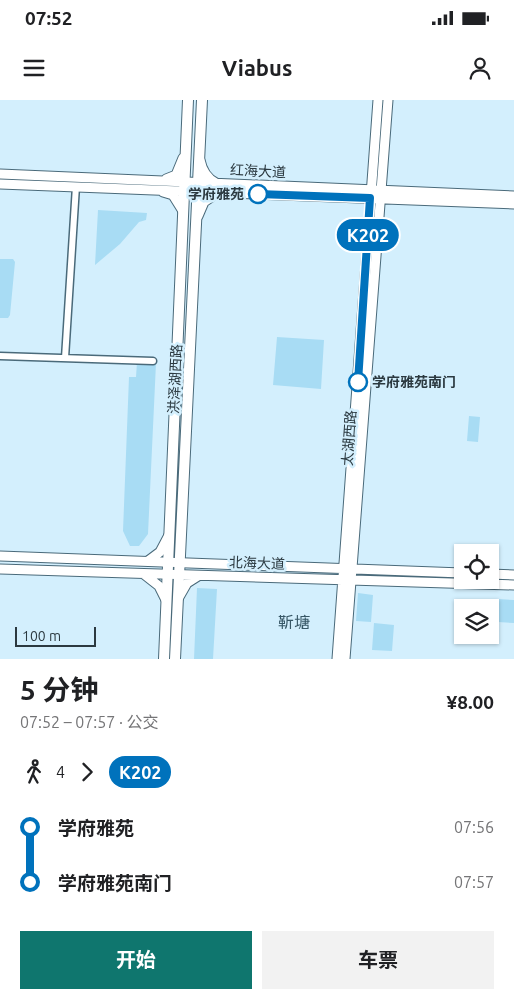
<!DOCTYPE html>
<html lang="zh">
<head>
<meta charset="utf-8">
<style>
	:root { --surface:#fff; --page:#f2f2f2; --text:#202124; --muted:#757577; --accent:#0f766e }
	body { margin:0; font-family:Ubuntu,"Noto Sans SC",sans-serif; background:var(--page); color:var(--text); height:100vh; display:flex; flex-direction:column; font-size:19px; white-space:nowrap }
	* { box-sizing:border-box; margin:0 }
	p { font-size:16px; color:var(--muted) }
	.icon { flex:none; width:28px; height:28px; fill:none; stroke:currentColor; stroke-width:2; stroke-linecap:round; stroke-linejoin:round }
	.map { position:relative; height:559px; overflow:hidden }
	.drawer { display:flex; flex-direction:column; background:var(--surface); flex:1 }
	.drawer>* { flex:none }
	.badge { padding:0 10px; border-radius:16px; font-size:18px; line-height:32px }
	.tools { position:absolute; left:454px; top:444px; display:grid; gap:10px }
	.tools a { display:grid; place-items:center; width:45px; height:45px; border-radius:0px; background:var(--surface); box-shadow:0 1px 4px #0004; font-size:25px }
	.scale { position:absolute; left:15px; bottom:12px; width:81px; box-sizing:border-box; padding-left:5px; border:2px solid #2b3940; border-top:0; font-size:14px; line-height:18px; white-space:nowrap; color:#2b3940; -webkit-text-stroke:4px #d3effd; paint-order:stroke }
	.map>.badge { position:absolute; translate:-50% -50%; box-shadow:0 0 0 2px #fff }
	.legs { display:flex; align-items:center; gap:8px; height:55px; padding:0 20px; font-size:16px }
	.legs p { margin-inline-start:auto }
	.head { display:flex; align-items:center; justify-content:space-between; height:85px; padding:0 20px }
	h1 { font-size:28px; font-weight:700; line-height:38px }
	.button { display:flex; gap:10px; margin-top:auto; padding:10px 20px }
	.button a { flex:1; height:58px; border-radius:0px; background:var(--accent); color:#fff; font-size:20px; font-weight:700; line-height:58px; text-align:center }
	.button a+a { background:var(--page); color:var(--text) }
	ul { padding:0 20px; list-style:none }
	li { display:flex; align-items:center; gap:18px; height:55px; font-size:19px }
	li i { display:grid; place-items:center; width:8px; height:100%; margin:0 6px; background:currentColor }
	li i::after { content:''; width:12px; height:12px; margin:-6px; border:4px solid; border-radius:50%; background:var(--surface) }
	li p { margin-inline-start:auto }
	li:first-child i { background:linear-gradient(#0000 50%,currentColor 0) }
	li:last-child i { background:linear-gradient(currentColor 50%,#0000 0) }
	.status { display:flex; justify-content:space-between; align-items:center; height:35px; padding:0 25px; background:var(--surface); direction:ltr }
	.status svg { height:14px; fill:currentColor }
	header { display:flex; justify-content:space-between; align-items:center; height:65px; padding:0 20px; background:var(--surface); font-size:22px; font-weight:700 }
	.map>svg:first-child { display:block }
	.green { fill:#a8dcf4 }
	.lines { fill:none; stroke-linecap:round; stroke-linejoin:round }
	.street-casing { stroke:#4a6a7a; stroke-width:9 }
	.secondary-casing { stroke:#4a6a7a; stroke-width:11 }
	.primary-casing { stroke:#4a6a7a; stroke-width:12 }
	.street { stroke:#fff; stroke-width:6 }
	.secondary { stroke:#fff; stroke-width:9 }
	.primary { stroke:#fff; stroke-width:10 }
	.line-1-casing { stroke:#fff; stroke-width:11 }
	.line-1 { stroke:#0072bc; stroke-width:8 }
	.stop-1-dot { fill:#fff; stroke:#0072bc; stroke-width:2.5 }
	.labels { text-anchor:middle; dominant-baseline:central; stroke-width:5; stroke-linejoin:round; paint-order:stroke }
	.street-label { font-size:14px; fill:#2b3940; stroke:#d3effd }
	.stop-label { font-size:14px; font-weight:bold; fill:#2b3940; stroke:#d3effd; text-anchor:end }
	.quarter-label { font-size:16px; fill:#375766; stroke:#d3effd }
</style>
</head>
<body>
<div class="status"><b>07:52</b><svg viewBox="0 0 49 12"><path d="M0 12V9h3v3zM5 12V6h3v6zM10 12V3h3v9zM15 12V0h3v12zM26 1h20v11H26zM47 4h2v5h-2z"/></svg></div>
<header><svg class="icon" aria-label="menu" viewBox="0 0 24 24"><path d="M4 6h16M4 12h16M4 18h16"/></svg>Viabus<svg class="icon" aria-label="person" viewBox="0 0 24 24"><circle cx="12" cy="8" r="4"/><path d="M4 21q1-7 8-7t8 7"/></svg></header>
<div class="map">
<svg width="514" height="559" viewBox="0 0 514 559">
	<rect width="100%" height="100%" fill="#d3effd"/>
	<!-- green -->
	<path class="green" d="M98,110l49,3 -1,7 -7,2 -19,22 -25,21z
		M0,159h13l2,3 -5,53 -2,3h-8z
		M277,237l47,3 -3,49 -48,-4z
		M137,262l19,1 -8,171 -9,12h-9l-7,-15 6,-154h7z
		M469,316l11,1 -2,25 -11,-1z
		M197,488l20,1 -4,70h-19z
		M358,493l15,2 -2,27 -15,-1z
		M498,499l16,1v23l-16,-1z
		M374,523l20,2 -2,26 -20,-1z"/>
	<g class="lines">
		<defs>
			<path id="street" d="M0,256l153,5
				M65,258l11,-172"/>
			<path id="secondary" d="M200,60c2,10 6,18 16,23
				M0,74l514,22
				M166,79l10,-4 7,-17
				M0,84l514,20
				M163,92l10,3 10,16
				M198,116l6,-14 15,-10
				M0,456l462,17
				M148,461l12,-9 9,-17
				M0,469l514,16
				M490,474l24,1
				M145,475l14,11 7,14
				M179,497l8,-14 11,-7
				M337,559l41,-559
				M345,559l43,-559"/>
			<path id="primary" d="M164,559l24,-559
				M175,559l27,-559"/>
		</defs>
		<!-- street casing -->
		<use href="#street" class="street-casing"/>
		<!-- secondary casing -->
		<use href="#secondary" class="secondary-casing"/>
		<!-- primary casing -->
		<use href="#primary" class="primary-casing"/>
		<!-- street -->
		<use href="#street" class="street"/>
		<!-- secondary -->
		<use href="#secondary" class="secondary"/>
		<!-- primary -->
		<use href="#primary" class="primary"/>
	</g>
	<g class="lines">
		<defs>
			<path id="line-1" d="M258,94l112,4 -12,184"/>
		</defs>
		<!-- line-1 casing -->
		<use href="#line-1" class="line-1-casing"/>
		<!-- line-1 -->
		<use href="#line-1" class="line-1"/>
	</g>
	<!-- markers -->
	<g class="stop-1-dot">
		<circle cx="258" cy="94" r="9"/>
		<circle cx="358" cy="282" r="9"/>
	</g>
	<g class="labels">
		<!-- street labels -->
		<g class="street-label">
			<text transform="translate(258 71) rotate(3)">红海大道</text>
			<text transform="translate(175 279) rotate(-87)">洪泽湖西路</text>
			<text transform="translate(349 338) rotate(-86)">太湖西路</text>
			<text transform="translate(257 463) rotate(2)">北海大道</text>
		</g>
		<!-- stop labels -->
		<g class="stop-label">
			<text x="244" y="94">学府雅苑</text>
			<text x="372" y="282" text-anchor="start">学府雅苑南门</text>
		</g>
		<!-- quarter labels -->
		<g class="quarter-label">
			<text x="294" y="522">靳塘</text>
		</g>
	</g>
</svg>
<div class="tools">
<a><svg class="icon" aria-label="locate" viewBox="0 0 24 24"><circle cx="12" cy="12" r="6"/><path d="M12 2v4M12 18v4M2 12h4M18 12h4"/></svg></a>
<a><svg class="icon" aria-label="layers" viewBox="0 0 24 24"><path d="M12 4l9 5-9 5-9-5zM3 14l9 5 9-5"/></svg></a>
</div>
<div class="scale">100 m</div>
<b class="badge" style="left:368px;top:135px;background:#0072bc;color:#fff">K202</b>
</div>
<section class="drawer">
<div class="head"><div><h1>5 分钟</h1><p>07:52 – 07:57 · 公交</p></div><b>¥8.00</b></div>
<div class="legs"><svg class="icon" aria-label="walk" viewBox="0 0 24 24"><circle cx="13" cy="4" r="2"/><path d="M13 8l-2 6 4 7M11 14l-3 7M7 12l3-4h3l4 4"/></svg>4<svg class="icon" aria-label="forward" viewBox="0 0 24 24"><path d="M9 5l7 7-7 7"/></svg><b class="badge" style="background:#0072bc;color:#fff">K202</b></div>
<ul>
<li><i style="color:#0072bc"></i><b>学府雅苑</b><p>07:56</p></li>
<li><i style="color:#0072bc"></i><b>学府雅苑南门</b><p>07:57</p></li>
</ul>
<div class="button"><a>开始</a><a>车票</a></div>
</section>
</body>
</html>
